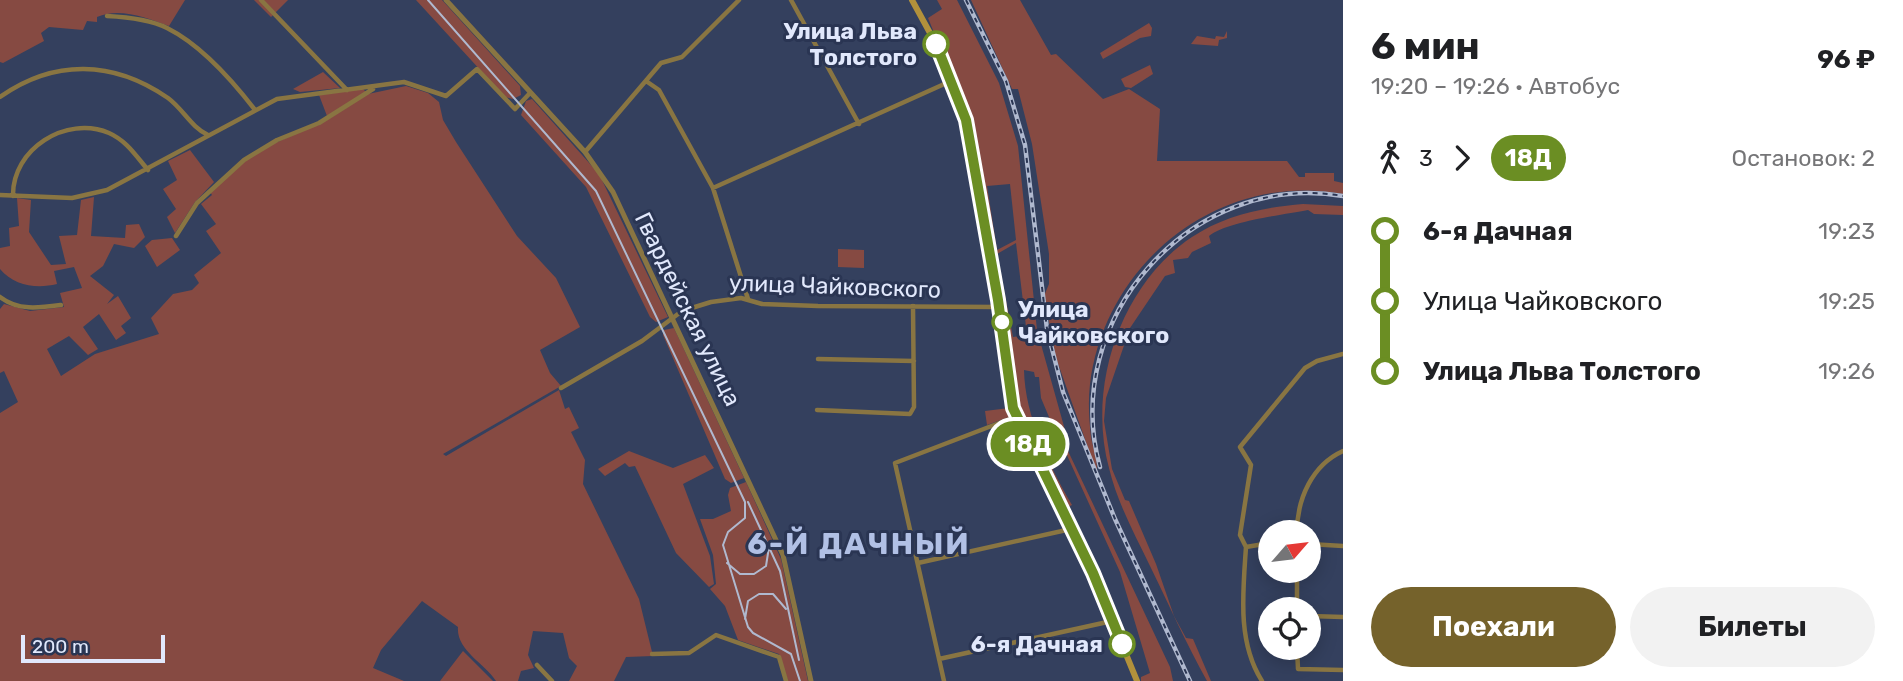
<!DOCTYPE html>
<html lang="ru">
<head>
<meta charset="utf-8">
<style>
	:root { --surface:#fff; --page:#f2f2f2; --text:#202124; --muted:#757577; --accent:#75622b }
	body { margin:0; font-family:Rubik,sans-serif; background:var(--page); color:var(--text); height:100vh; display:flex; flex-direction:column; font-size:26px; white-space:nowrap }
	* { box-sizing:border-box; margin:0 }
	p { font-size:23px; color:var(--muted) }
	.icon { flex:none; width:38px; height:38px; fill:none; stroke:currentColor; stroke-width:2; stroke-linecap:round; stroke-linejoin:round }
	.map { position:relative; flex:1; overflow:hidden }
	.side { display:flex; flex-direction:column; background:var(--surface); width:560px }
	.side>* { flex:none }
	.badge { padding:0 14px; border-radius:23px; font-size:24px; line-height:46px }
	.needle { width:46px; rotate:62deg }
	.fabs { position:absolute; left:1258px; top:520px; display:grid; gap:14px }
	.fabs a { display:grid; place-items:center; width:63px; height:63px; border-radius:50%; background:var(--surface); box-shadow:0 4px 18px #0003; font-size:35px }
	.scale { position:absolute; left:21px; bottom:18px; width:144px; box-sizing:border-box; padding-left:7px; border:4px solid #e1e8fc; border-top:0; font-size:19px; line-height:24px; white-space:nowrap; color:#e1e8fc; -webkit-text-stroke:5px #2a3553; paint-order:stroke }
	.map>.badge { position:absolute; translate:-50% -50%; box-shadow:0 0 0 4px #fff }
	.legs { display:flex; align-items:center; gap:10px; height:77px; padding:0 28px; font-size:23px }
	.legs p { margin-inline-start:auto }
	.head { display:flex; align-items:center; justify-content:space-between; height:119px; padding:0 28px }
	h1 { font-size:38px; font-weight:700; line-height:52px }
	.cta { display:flex; gap:14px; margin-top:auto; padding:14px 28px }
	.cta a { flex:1; height:80px; border-radius:42px; background:var(--accent); color:#fff; font-size:28px; font-weight:700; line-height:80px; text-align:center }
	.cta a+a { background:var(--page); color:var(--text) }
	ul { padding:0 28px; list-style:none }
	li { display:flex; align-items:center; gap:24px; height:70px; font-size:26px }
	li i { display:grid; place-items:center; width:10px; height:100%; margin:0 9px; background:currentColor }
	li i::after { content:''; width:18px; height:18px; margin:-9px; border:5px solid; border-radius:50%; background:var(--surface) }
	li p { margin-inline-start:auto }
	li:first-child i { background:linear-gradient(#0000 50%,currentColor 0) }
	li:last-child i { background:linear-gradient(currentColor 50%,#0000 0) }
	main { display:flex; flex:1; min-height:0 }
	.map>svg:first-child { display:block }
	.green { fill:#864a42; fill-rule:evenodd }
	.lines { fill:none; stroke-linecap:round; stroke-linejoin:round }
	.minor { stroke:#897542; stroke-width:4.5 }
	.tertiary { stroke:#897542; stroke-width:5 }
	.secondary { stroke:#b2913b; stroke-width:6 }
	.tram { stroke:#b0b9cf; stroke-width:2 }
	.rail-casing { stroke:#b0b9cf; stroke-width:4.5 }
	.rail { stroke:#2a3553; stroke-width:2; stroke-dasharray:5; stroke-linecap:butt }
	.line-1-casing { stroke:#fff; stroke-width:16 }
	.line-1 { stroke:#6b8e23; stroke-width:10 }
	.stop-1-dot { fill:#fff; stroke:#6b8e23; stroke-width:3.5 }
	.labels { text-anchor:middle; dominant-baseline:central; stroke-width:6; stroke-linejoin:round; paint-order:stroke }
	.stop-label { font-size:23px; font-weight:bold; fill:#e1e8fc; stroke:#2a3553; text-anchor:end }
	.street-label { font-size:23px; fill:#e1e8fc; stroke:#2a3553 }
	.district-label { font-size:30px; font-weight:bold; letter-spacing:2px; fill:#b1c0e5; stroke:#2a3553 }
</style>
</head>
<body>
<main>
<div class="map">
<svg width="1343" height="681" viewBox="0 0 1343 681">
	<rect width="100%" height="100%" fill="#34405e"/>
	<!-- green -->
	<path class="green" d="M0,0h185l-16,26c-23,-8 -49,-19 -72,-9v5l-10,-1 -4,9 -34,-3 -8,6 3,8 -41,22 -3,-1z
		M254,0h34l-17,17z
		M416,0h26l78,86 1,9 -8,4 -8,-2z
		M937,0h20l42,83 19,63 19,184 28,100 -5,4 110,233 3,14h-32v-4l9,-4 -30,-101 -54,-119 -11,-18 -6,-1 -3,-9 3,-8 -8,-19 -2,-21h-4l-1,-5 -10,-2c1,47 25,95 48,135l-6,3 -49,-101 -46,-285 -43,-104 14,-9zM1010,184l6,56 -19,10 -10,-64zM1016,243l11,92 -14,2 -16,-83z
		M971,0h49l31,55 5,-1 47,45 26,-10 31,20 -3,52h130l12,16h6v-4h29v8l9,2v11c-123,-23 -238,68 -253,190 -2,18 -1,35 1,53 2,11 7,26 6,36l-41,-115 -12,-62 5,-12v-30l-17,-110 -14,-55h-6z
		M1149,23l3,5 -1,8 -11,2 -37,21 -3,-6z
		M1227,31v7l-8,2 -1,6 -27,-2 6,-8 18,3 1,-3 8,1z
		M1150,65l3,9 -22,14 -6,-1 -4,-8z
		M323,72l17,16 -40,4 -7,-3z
		M406,86l22,7 11,9 4,18 13,22 61,94 39,42 24,49 -40,23 10,23 11,13 -118,68 3,2 113,-66 6,19 4,-2 10,21 -8,4 14,28 -2,24 56,115 14,57 -27,1 -12,24h-45l8,-15 -8,-8 -6,-25 -30,-2 -5,24 6,13 -13,3 -3,10h-22c-12,-18 -40,-31 -38,-54l-36,-26 -41,49 -8,18 31,13h-404v-268l18,-11 -14,-31 -4,2v-64l4,-5 26,7 34,-4 -4,-14 22,-5 -8,-21 -20,4 3,13c-20,5 -43,2 -57,-15v-21l10,-2 -1,-18 10,-2 -2,-28 14,2 -2,32 22,33 15,-1 -7,-28 18,-1 4,-35 13,-3 -3,39 34,2 1,-13 13,-1 6,13 -11,11 -20,-4 -11,22 -13,10 24,19 -7,9 11,-8 13,22 -10,8 5,7 -10,7 -17,-26 -16,13 15,22 -10,6 -19,-19 -22,13 14,27 34,-22 64,-20 -8,-16 22,-24 19,-4 7,-7 -5,-8 27,-22 -15,-22 10,-7 -15,-20 11,-9 -2,-3 46,-40 54,-25 9,-2 49,-31z
		M363,89l3,3 -39,24 -8,-21z
		M532,99l67,75 69,143 -12,5 -6,-5 -64,-130 -65,-72 5,-14z
		M190,150l24,32 -19,20 -20,31 -8,-16 9,-8 -13,-20 14,-9 -9,-19z
		M1303,204l40,2v9l-29,-1 -6,-4c-25,5 -80,11 -99,26l2,7 -19,9 -4,6 -15,2 2,13 -10,3 -35,52 -24,70 -2,23 8,48 13,31 4,1 27,63 18,52 12,22 7,1 18,42h-4c-21,-38 -38,-76 -57,-115 -15,-31 -33,-64 -41,-98 -22,-81 11,-183 83,-231 33,-22 73,-30 111,-33z
		M172,238l8,12 -23,17 -12,-21 7,-6z
		M838,249l26,1v18l-26,-1z
		M674,328l70,150 -13,5 -6,-4 -62,-144 1,-5z
		M1009,408v9l-22,8 -2,-14z
		M629,451l44,17 32,-13 9,13 -31,16 27,72 4,28 -5,3 -33,-34 -41,-87 -6,1 -4,-4 -20,13 -7,-7z
		M746,482l35,77 27,122h-20l-9,-27 -41,-14 -13,-34 -15,-17 6,-5 -3,-29 -13,-36h13l18,-8 -3,-16 2,-7z
		M463,651l30,30h-53z"/>
	<g class="lines">
		<!-- minor -->
		<path class="minor" d="M261,0l86,90
			M791,0l68,124
			M107,16c20,1 42,3 60,12 34,17 65,52 88,82
			M646,81l13,9 54,98 35,111
			M0,97c54,-38 113,-37 168,1 15,11 23,29 40,37
			M585,152l76,-89 21,-6 57,-57
			M713,188l238,-107
			M0,195l72,3 35,-8 170,-91 127,-17 42,14 31,-27 38,40 15,-16
			M13,196c-1,-47 53,-81 96,-63 18,8 27,23 39,37
			M176,236l21,-33 47,-43 33,-20 42,-17 54,-34
			M0,297c18,14 39,11 61,8
			M818,359l96,2
			M561,388l81,-47 40,-30 29,-9 30,-4 21,6 56,2 181,1
			M817,410l93,4 4,-7 -1,-101
			M1297,532c0,-33 15,-67 46,-81
			M1309,544l34,2
			M1246,547l24,-4
			M918,563l153,-34
			M1297,609v-39
			M1309,616l34,1
			M1297,648l1,21 45,1
			M652,654l37,-1 27,-18 63,22 7,24
			M939,659l173,-38
			M537,665l15,16
			M944,681l-49,-218 120,-46
			M1262,681c-25,-39 -19,-89 -16,-134l-6,-12 11,-70 -11,-18 65,-79 12,-7 26,-7"/>
		<!-- tertiary -->
		<path class="tertiary" d="M446,0l139,152 28,40 170,363 28,126"/>
		<!-- secondary -->
		<path class="secondary" d="M912,0l24,44 30,76 32,180 17,117 78,157 44,107"/>
		<!-- tram -->
		<path class="tram" d="M428,0l168,191 149,311v16l-17,14 -5,13 25,82 5,6 38,21 9,27
			M748,502l32,69 19,89
			M727,563l13,11h14l12,-8 3,-19
			M745,619l3,-18 11,-7h14l13,15"/>
		<defs>
			<path id="rail" d="M966,0l40,81 19,64 22,184 16,63 52,127 75,162
				M1100,467c-41,-148 92,-297 243,-271"/>
		</defs>
		<!-- rail casing -->
		<use href="#rail" class="rail-casing"/>
		<!-- rail -->
		<use href="#rail" class="rail"/>
	</g>
	<g class="lines">
		<defs>
			<path id="line-1" d="M936,44l30,76 32,180 15,108 80,165 29,71"/>
		</defs>
		<!-- line-1 casing -->
		<use href="#line-1" class="line-1-casing"/>
		<!-- line-1 -->
		<use href="#line-1" class="line-1"/>
	</g>
	<!-- markers -->
	<g class="stop-1-dot">
		<circle cx="936" cy="44" r="12"/>
		<circle cx="1002" cy="322" r="9"/>
		<circle cx="1122" cy="644" r="12"/>
	</g>
	<g class="labels">
		<!-- stop labels -->
		<g class="stop-label">
			<text x="917" y="31">Улица Льва<tspan x="917" dy="26">Толстого</tspan></text>
			<text x="1018" y="309" text-anchor="start">Улица<tspan x="1018" dy="26">Чайковского</tspan></text>
			<text x="1103" y="644">6-я Дачная</text>
		</g>
		<!-- street labels -->
		<g class="street-label">
			<text transform="translate(835 286) rotate(2)">улица Чайковского</text>
			<text transform="translate(688 309) rotate(64)">Гвардейская улица</text>
		</g>
		<!-- district labels -->
		<g class="district-label">
			<text x="859" y="544">6-Й ДАЧНЫЙ</text>
		</g>
	</g>
</svg>
<div class="fabs">
<a><svg class="needle" viewBox="-14 -14 28 28"><path d="M0-13l5 13h-10z" fill="#e53935"/><path d="M0 13l5-13h-10z" fill="#757577"/></svg></a>
<a><svg class="icon" aria-label="locate" viewBox="0 0 24 24"><circle cx="12" cy="12" r="6"/><path d="M12 2v4M12 18v4M2 12h4M18 12h4"/></svg></a>
</div>
<div class="scale">200 m</div>
<b class="badge" style="left:1028px;top:444px;background:#6b8e23;color:#fff">18Д</b>
</div>
<section class="side">
<div class="head"><div><h1>6 мин</h1><p>19:20 – 19:26 · Автобус</p></div><b>96 ₽</b></div>
<div class="legs"><svg class="icon" aria-label="walk" viewBox="0 0 24 24"><circle cx="13" cy="4" r="2"/><path d="M13 8l-2 6 4 7M11 14l-3 7M7 12l3-4h3l4 4"/></svg>3<svg class="icon" aria-label="forward" viewBox="0 0 24 24"><path d="M9 5l7 7-7 7"/></svg><b class="badge" style="background:#6b8e23;color:#fff">18Д</b><p>Остановок: 2</p></div>
<ul>
<li><i style="color:#6b8e23"></i><b>6-я Дачная</b><p>19:23</p></li>
<li><i style="color:#6b8e23"></i><span>Улица Чайковского</span><p>19:25</p></li>
<li><i style="color:#6b8e23"></i><b>Улица Льва Толстого</b><p>19:26</p></li>
</ul>
<div class="cta"><a>Поехали</a><a>Билеты</a></div>
</section>
</main>
</body>
</html>
